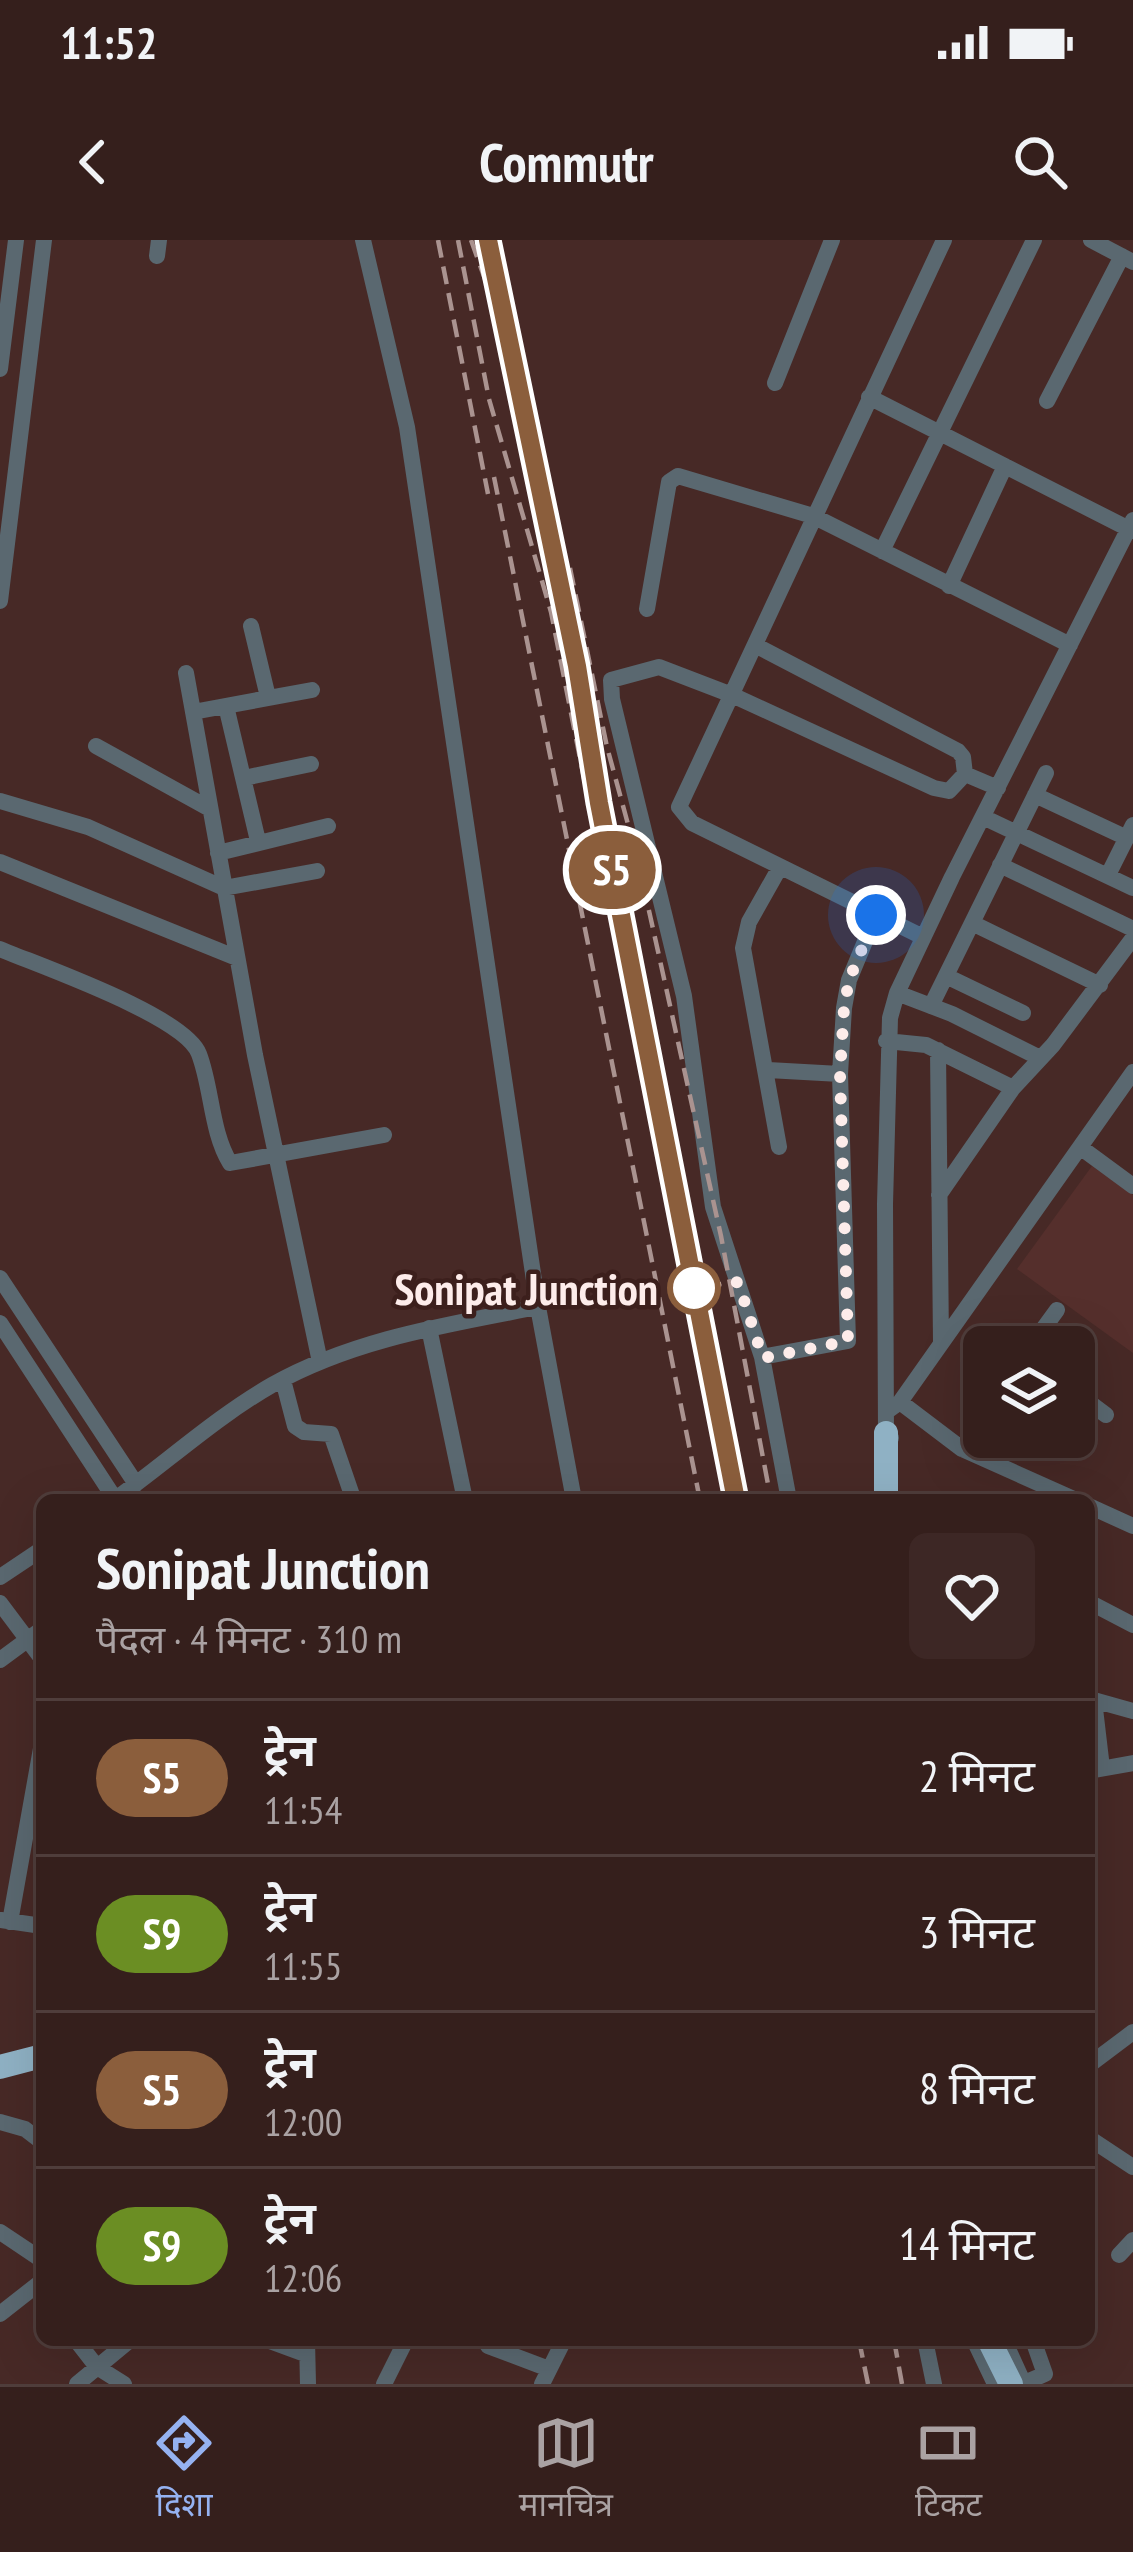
<!DOCTYPE html>
<html lang="hi">
<head>
<meta charset="utf-8">
<style>
	:root { --surface:#351f1c; --page:#3d2725; --text:#f1f3f6; --muted:#aaa2a3; --line:#4f3d3b; --accent:#95b2f1 }
	body { margin:0; font-family:"PT Sans Narrow","Noto Sans Devanagari",sans-serif; background:var(--page); color:var(--text); height:100vh; display:flex; flex-direction:column; font-size:45px; white-space:nowrap }
	* { box-sizing:border-box; margin:0 }
	p { font-size:39px; color:var(--muted) }
	.icon { flex:none; width:66px; height:66px; fill:none; stroke:currentColor; stroke-width:2; stroke-linecap:round; stroke-linejoin:round }
	.map { position:relative; flex:1; overflow:hidden }
	.side { position:absolute; left:36px; top:1254px; width:1059px; height:852px; display:flex; flex-direction:column; background:var(--surface); border-radius:18px; box-shadow:0 12px 48px #0002,0 0 0 3px var(--line) }
	.side>* { flex:none }
	.badge { padding:0 24px; border-radius:39px; font-size:42px; line-height:78px }
	.controls { position:absolute; left:963px; top:1086px; display:grid; gap:24px }
	.controls a { display:grid; place-items:center; width:132px; height:132px; border-radius:18px; background:var(--surface); box-shadow:0 12px 48px #0002,0 0 0 3px var(--line); font-size:60px }
	.you { position:absolute; width:60px; height:60px; margin:-30px; border:9px solid #fff; border-radius:50%; background:#1a73e8; box-shadow:0 0 0 18px #1a73e833 }
	.map>.badge { position:absolute; translate:-50% -50%; box-shadow:0 0 0 6px #fff }
	.round { display:grid; place-items:center; flex:none; width:126px; height:126px; border-radius:18px; background:var(--page) }
	.overview { display:flex; align-items:center; justify-content:space-between; height:204px; padding:0 60px }
	h1 { font-size:57px; font-weight:700; line-height:90px }
	ul { padding:0; list-style:none }
	li { display:flex; align-items:center; gap:36px; height:156px; padding:0 60px; border-top:3px solid var(--line) }
	li div { flex:1 }
	li b { display:block; font-size:45px }
	li em { font-style:normal }
	li .badge { min-width:132px; font-weight:700; text-align:center }
	.status { display:flex; justify-content:space-between; align-items:center; height:84px; padding:0 60px; background:var(--surface); direction:ltr }
	.status svg { height:33px; fill:currentColor }
	header { display:flex; justify-content:space-between; align-items:center; height:156px; padding:0 60px; background:var(--surface); font-size:54px; font-weight:700 }
	.menu { display:flex; justify-content:space-around; align-items:center; height:168px; border-top:3px solid var(--line); background:var(--surface); font-size:33px; color:var(--muted) }
	.menu a { display:grid; justify-items:center; gap:6px }
	.menu .active { color:var(--accent) }
	.map>svg:first-child { display:block }
	.built { fill:#552f2c }
	.lines { fill:none; stroke-linecap:round; stroke-linejoin:round }
	.minor { stroke:#5a6870; stroke-width:16 }
	.highway { stroke:#8fb1c4; stroke-width:24 }
	.rail { stroke:#aa9390; stroke-width:4.5; stroke-dasharray:18 9; stroke-linecap:butt }
	.line-casing { stroke:#fff; stroke-width:27 }
	.line { stroke:#8b5e3c; stroke-width:18 }
	.walk { stroke:#fdecea; stroke-width:12; stroke-dasharray:0 21.6 }
	.stop-dot { fill:#fff; stroke:#8b5e3c; stroke-width:6 }
	.labels { text-anchor:middle; dominant-baseline:central; stroke-width:9; stroke-linejoin:round; paint-order:stroke }
	.stop-label { font-size:45px; font-weight:bold; fill:#fdecea; stroke:#3c1f1c; text-anchor:end }
</style>
</head>
<body>
<div class="status"><b>11:52</b><svg viewBox="0 0 49 12"><path d="M0 12V9h3v3zM5 12V6h3v6zM10 12V3h3v9zM15 12V0h3v12zM26 1h20v11H26zM47 4h2v5h-2z"/></svg></div>
<header><svg class="icon" aria-label="back" viewBox="0 0 24 24"><path d="M15 5l-7 7 7 7"/></svg>Commutr<svg class="icon" aria-label="search" viewBox="0 0 24 24"><circle cx="10" cy="10" r="6"/><path d="M15 15l6 6"/></svg></header>
<div class="map">
<svg width="1133" height="2144" viewBox="0 0 1133 2144">
	<rect width="100%" height="100%" fill="#472926"/>
	<!-- built -->
	<path class="built" d="M1092,926l41,29v158l-116,-84z"/>
	<g class="lines">
		<!-- minor -->
		<path class="minor" d="M363,0l44,187 131,880 36,193
			M1091,0l42,22
			M157,16l2,-16
			M0,129l16,-129
			M775,143l57,-143
			M869,157l264,134
			M1047,161l75,-145
			M882,311l152,-311
			M949,346l56,-120
			M0,361l44,-361
			M647,369l22,-127 9,-6 135,40 257,129
			M251,386l17,71
			M755,405l203,106 5,6 2,17
			M186,433l69,382 65,307
			M226,466l32,135
			M193,472l119,-22
			M96,506l114,63
			M244,538l67,-14
			M1035,555l92,43
			M0,561l88,26 136,61 93,-17
			M983,577l150,71
			M218,613l110,-27
			M0,622l237,96
			M1000,625l133,64
			M1108,635l25,-50
			M972,683l128,62
			M923,697l-231,-114 -13,-16 265,-567
			M0,709c40,17 185,67 199,105 13,34 12,78 31,109l154,-28
			M946,736l77,37
			M897,753l55,21 88,44
			M931,766l115,-233
			M886,801l40,4 87,43
			M938,810l3,293
			M768,830l72,4
			M779,907l-36,-199 6,-26 31,-55
			M1080,907l53,39
			M939,955l74,-107 40,-43 80,-107
			M0,1038l136,206
			M0,1083l115,176
			M429,1088l36,172
			M1030,1107l27,-37
			M762,1117l86,-16 -8,-267 4,-66 5,-28 27,-65
			M283,1140l12,46 9,6 27,2 22,64
			M1074,1151l32,24
			M900,1162l62,47 114,51
			M886,1172l14,-10 233,-330
			M891,1198l-5,-5 -1,-229 5,-186 7,-25 55,-116 181,-357
			M962,1209l22,-34
			M114,1260c52,-37 102,-83 158,-115 82,-46 174,-60 266,-78
			M789,1260l-27,-143 -49,-150 -29,-211 -72,-297 -1,-19 48,-13 73,28 202,93 15,3 16,-17 33,14
			M1089,1266l44,20
			M0,1337l42,-28
			M1089,1362l44,23
			M0,1363l42,56
			M0,1420l42,-31
			M1090,1459l43,12
			M1094,1460l8,68
			M1089,1531l44,-8
			M1,1680l41,6
			M10,1682l32,-179
			M1089,1825l44,-33
			M0,1882l25,7 17,13
			M1089,1898l44,29
			M0,1992l42,28
			M1119,2015l14,-15
			M0,2074l42,-33
			M76,2100l21,27 27,17
			M267,2100l38,14
			M307,2100l1,44
			M485,2100l3,6 61,23
			M925,2100l9,44
			M974,2100l21,44
			M1004,2100l20,44
			M1024,2143l21,-9 -12,-34
			M77,2144l53,-44
			M384,2144l22,-44
			M542,2144l22,-44"/>
		<!-- highway -->
		<path class="highway" d="M886,1193v67
			M0,1827l42,-11
			M989,2100l22,44"/>
		<!-- rail -->
		<path class="rail" d="M438,0l50,254
			M458,0l31,159 62,213 176,888
			M471,0l25,70 26,100 38,184
			M494,237l206,1023
			M570,328l37,179 31,114 83,375 50,264
			M859,2100l9,44
			M894,2100l8,44"/>
	</g>
	<g class="lines">
		<defs>
			<path id="line" d="M488,0l89,426 22,137 137,697"/>
		</defs>
		<!-- line casing -->
		<use href="#line" class="line-casing"/>
		<!-- line -->
		<use href="#line" class="line"/>
		<!-- walk -->
		<path class="walk" d="M694,1048l44,-6 25,76 85,-17 -8,-267 4,-66 5,-28 27,-65"/>
	</g>
	<!-- markers -->
	<circle class="stop-dot" cx="694" cy="1048" r="24"/>
	<g class="labels">
		<!-- stop labels -->
		<g class="stop-label">
			<text x="658" y="1048">Sonipat Junction</text>
		</g>
	</g>
</svg>
<div class="controls">
<a><svg class="icon" aria-label="layers" viewBox="0 0 24 24"><path d="M12 4l9 5-9 5-9-5zM3 14l9 5 9-5"/></svg></a>
</div>
<div class="you" style="left:876px;top:675px"></div>
<b class="badge" style="left:612px;top:630px;background:#8b5e3c;color:#fff">S5</b>
<section class="side">
<div class="overview"><div><h1>Sonipat Junction</h1><p>पैदल · 4 मिनट · 310 m</p></div><a class="round"><svg class="icon" aria-label="heart" viewBox="0 0 24 24"><path d="M12 20l-8-8c-3-5 5-10 8-4 3-6 11-1 8 4z"/></svg></a></div>
<ul>
<li><span class="badge" style="background:#8b5e3c;color:#fff">S5</span><div><b>ट्रेन</b><p>11:54</p></div><em>2 मिनट</em></li>
<li><span class="badge" style="background:#6b8e23;color:#fff">S9</span><div><b>ट्रेन</b><p>11:55</p></div><em>3 मिनट</em></li>
<li><span class="badge" style="background:#8b5e3c;color:#fff">S5</span><div><b>ट्रेन</b><p>12:00</p></div><em>8 मिनट</em></li>
<li><span class="badge" style="background:#6b8e23;color:#fff">S9</span><div><b>ट्रेन</b><p>12:06</p></div><em>14 मिनट</em></li>
</ul>
</section>
</div>
<nav class="menu">
<a class="active"><svg class="icon" aria-label="directions" viewBox="0 0 24 24"><path d="M12 3l9 9-9 9-9-9zM9 14v-3h6M13 9l2 2-2 2"/></svg>दिशा</a>
<a><svg class="icon" aria-label="map" viewBox="0 0 24 24"><path d="M3 6l6-2 6 2 6-2v14l-6 2-6-2-6 2zM9 4v14M15 6v14"/></svg>मानचित्र</a>
<a><svg class="icon" aria-label="tickets" viewBox="0 0 24 24"><path d="M3 7h18v10H3zM15 7v10"/></svg>टिकट</a>
</nav>
</body>
</html>
